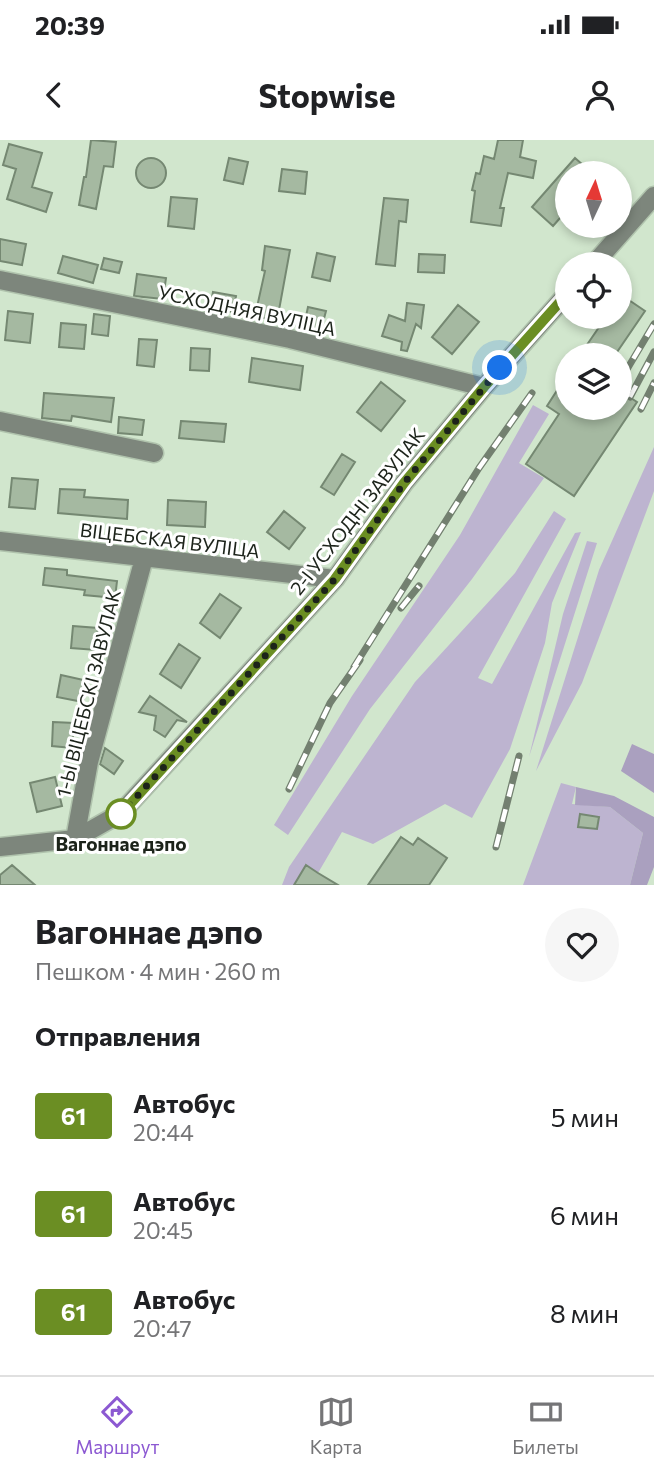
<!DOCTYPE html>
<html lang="ru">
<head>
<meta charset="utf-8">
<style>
	:root { --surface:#fff; --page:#f6f6f6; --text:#202124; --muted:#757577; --line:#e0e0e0; --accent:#8c59d2 }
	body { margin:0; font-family:Commissioner,sans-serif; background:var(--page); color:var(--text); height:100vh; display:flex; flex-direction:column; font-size:26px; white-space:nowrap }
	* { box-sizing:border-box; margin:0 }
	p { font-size:23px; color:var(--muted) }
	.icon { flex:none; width:38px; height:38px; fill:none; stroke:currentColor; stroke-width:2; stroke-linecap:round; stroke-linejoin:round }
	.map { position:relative; height:745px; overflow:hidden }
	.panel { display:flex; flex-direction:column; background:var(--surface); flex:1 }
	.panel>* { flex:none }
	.badge { padding:0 14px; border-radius:5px; font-size:24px; line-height:46px }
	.needle { width:46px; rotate:4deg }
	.fabs { position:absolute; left:555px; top:21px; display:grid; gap:14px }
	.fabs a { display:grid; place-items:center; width:77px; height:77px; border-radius:50%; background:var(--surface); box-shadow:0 4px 10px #0003; font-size:35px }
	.you { position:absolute; width:35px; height:35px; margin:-18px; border:5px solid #fff; border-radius:50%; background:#1a73e8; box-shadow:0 0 0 10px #1a73e833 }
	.map>.badge { position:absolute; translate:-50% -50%; box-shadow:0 0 0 4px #fff }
	h2 { padding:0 35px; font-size:26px; line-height:63px }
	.round { display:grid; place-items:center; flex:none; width:74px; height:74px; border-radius:37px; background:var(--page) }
	.headline { display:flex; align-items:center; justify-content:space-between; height:119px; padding:0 35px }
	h1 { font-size:33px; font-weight:700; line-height:52px }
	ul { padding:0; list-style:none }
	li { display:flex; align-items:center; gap:21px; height:98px; padding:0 35px }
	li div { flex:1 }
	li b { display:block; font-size:26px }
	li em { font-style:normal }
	li .badge { min-width:77px; font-weight:700; text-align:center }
	.status { display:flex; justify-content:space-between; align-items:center; height:49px; padding:0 35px; background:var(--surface); direction:ltr }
	.status svg { height:19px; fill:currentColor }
	header { display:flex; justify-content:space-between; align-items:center; height:91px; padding:0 35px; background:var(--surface); font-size:32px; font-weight:700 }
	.dock { display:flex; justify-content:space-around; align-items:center; height:98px; border-top:2px solid var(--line); background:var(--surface); font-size:19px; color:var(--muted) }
	.dock a { display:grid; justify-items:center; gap:4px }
	.dock .selected { color:var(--accent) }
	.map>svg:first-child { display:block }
	.green { fill:#bdb4d0 }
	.forest { fill:#aaa0bf }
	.building { fill:#a5b9a1; stroke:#758872; stroke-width:2 }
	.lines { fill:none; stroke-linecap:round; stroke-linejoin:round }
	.minor-casing { stroke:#b0c3ad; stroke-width:21 }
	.minor { stroke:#7d867c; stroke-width:18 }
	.rail-casing { stroke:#738070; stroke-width:7 }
	.rail { stroke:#fff; stroke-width:4.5; stroke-dasharray:13; stroke-linecap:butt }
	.line-casing { stroke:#fff; stroke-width:16 }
	.line { stroke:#6b8e23; stroke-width:10 }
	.walk { stroke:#1c231a; stroke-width:7; stroke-dasharray:0 12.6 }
	.stop-dot { fill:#fff; stroke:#6b8e23; stroke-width:3.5 }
	.labels { text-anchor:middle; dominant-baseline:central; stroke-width:6; stroke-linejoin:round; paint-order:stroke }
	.street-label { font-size:19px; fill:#1c231a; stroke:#fff }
	.stop-label { font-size:19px; font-weight:bold; fill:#1c231a; stroke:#fff }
</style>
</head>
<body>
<div class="status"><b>20:39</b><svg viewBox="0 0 49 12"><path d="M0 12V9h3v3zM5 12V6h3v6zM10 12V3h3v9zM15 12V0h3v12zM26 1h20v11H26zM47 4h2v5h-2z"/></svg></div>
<header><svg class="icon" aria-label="back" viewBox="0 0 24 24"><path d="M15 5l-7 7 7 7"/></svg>Stopwise<svg class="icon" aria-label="person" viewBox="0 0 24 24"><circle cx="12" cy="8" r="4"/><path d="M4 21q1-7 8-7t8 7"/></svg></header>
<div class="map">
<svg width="654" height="745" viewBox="0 0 654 745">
	<rect width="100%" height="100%" fill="#d1e6cd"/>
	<!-- green -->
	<path class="green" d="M533,265l16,9 -30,49 25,15 -72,101 -102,130 -82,126 -14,-10 78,-129 108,-161z
		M654,307v44l-72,192 -46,88 63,-201z
		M554,371l12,8 -88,159 14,6 83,-151 6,-1 -29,71 -7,40 -35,106 -38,69 -27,-14 -72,40 -31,-12 -24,41 -12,-8 -12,20h-12l7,-18 126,-185 100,-109z
		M587,401l10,2 -68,214 34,-143z
		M561,643l15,4 -4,17 38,3 33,26 -13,52h-107z"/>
	<!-- forest -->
	<path class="forest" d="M632,604l22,10v39l-33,-22z
		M576,647l38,9 40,21v50l-7,18h-17l13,-52 -33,-26 -35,-2z"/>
	<!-- building -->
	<path class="building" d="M91,0l25,2 -3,25 -9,-1 -8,43 -17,-4 5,-28h2z
		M498,0h25l-3,17 16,4 -3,17 -25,-5 -8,35h4l-3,18 -30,-4 4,-31 -3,-1 4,-17 4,1 4,-18 10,3z
		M9,4l33,9 -10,34 20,6 -6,19 -39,-13 9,-30 -13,-4z
		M136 33a15 15 0 1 1 30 0a15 15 0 1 1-30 0Z
		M229,18l19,4 -5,22 -19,-4z
		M575,18l17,15h-25v37l-14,16 -21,-19z
		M282,29l25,3 -2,22 -26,-3z
		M171,57l26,2 -3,30 -26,-3z
		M384,58l24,2 -2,22 -7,-1 -4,45 -19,-2z
		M0,99l26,5 -4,21 -22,-4z
		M265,106l25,4 -13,71 -22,-5 10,-45 -3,-1z
		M317,113l18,4 -5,24 -18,-4z
		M419,114l26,1 -1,18 -26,-1z
		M63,116l35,9 -5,18 -35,-10z
		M104,118l18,4 -3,11 -18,-4z
		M137,134l29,4 -3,21 -29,-3z
		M213,152l23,4 -3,16 -23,-4z
		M620,154l25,17 -30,44h-35l26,-38h14z
		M407,163l17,2 -3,23 -5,-4 -9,27 -6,-1 1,-8 -20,-6 7,-21 16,6z
		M458,165l21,17 -27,32 -20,-17z
		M308,167l18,4 -6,23 -17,-4z
		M8,171l25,3 -3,29 -25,-3z
		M94,174l16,2 -2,20 -16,-2z
		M61,183l25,2 -2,24 -25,-2z
		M139,199l18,1 -3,27 -17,-2z
		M191,208l19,1 -1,22 -19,-1z
		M252,218l51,8 -3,24 -51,-8z
		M567,235v33h53v-17l17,11 -63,94 -48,-32 33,-50 -12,-8z
		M381,242l24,19 -24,30 -24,-19z
		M44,253l70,5 -3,24 -39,-6 -1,5 -29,-3z
		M119,277l25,3 -2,15 -24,-2z
		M181,281l45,3 -2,18 -45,-4z
		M342,314l13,8 -21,33 -13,-8z
		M12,338l26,2 -3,29 -26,-2z
		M60,349l25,1 -1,7 44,3 -1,19 -69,-6z
		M168,360l38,2 -1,25 -38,-2z
		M284,371l21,17 -16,21 -22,-17z
		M45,428l22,2v5l50,6 -2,17 -31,-3 1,-5 -42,-5z
		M220,454l21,14 -21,30 -20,-15z
		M73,486l25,2 -2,22 -25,-2z
		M179,504l21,14 -19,30 -21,-14z
		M61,535l27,6 -5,21 -26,-5z
		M150,556l37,26 -10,-2 -12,17 -11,-7 2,-14 -17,-4z
		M53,582l21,1 -2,25 -20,-2z
		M105,608l18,13 -9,13 -14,-10z
		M55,637l7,29 -25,6 -7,-29z
		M580,674l19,3 -2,12 -19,-2z
		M401,697l12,8 5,-7 29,20 -18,27h-61z
		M12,725l23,20h-35v-10z
		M306,725l12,8 20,12h-44z"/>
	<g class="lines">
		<defs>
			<path id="minor" d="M594,124l60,-68
				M0,140l290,59 194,48
				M0,281l154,32
				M0,401l335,38
				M75,699l14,-77 55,-204
				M0,707l75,-8 46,-26 214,-234 69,-96 80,-96 83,-93"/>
		</defs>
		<!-- minor casing -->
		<use href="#minor" class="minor-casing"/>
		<!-- minor -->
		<use href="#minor" class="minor"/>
		<defs>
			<path id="rail" d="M620,241l34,-57
				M630,257l24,-45
				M641,269l13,-26
				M401,468l18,-22
				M354,527l125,-199 53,-75
				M289,649l41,-86 30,-43
				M496,707l23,-91"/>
		</defs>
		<!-- rail casing -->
		<use href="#rail" class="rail-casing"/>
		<!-- rail -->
		<use href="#rail" class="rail"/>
	</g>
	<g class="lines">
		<defs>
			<path id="line" d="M121,674l214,-235 69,-96 80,-96 83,-93"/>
		</defs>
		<!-- line casing -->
		<use href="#line" class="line-casing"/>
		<!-- line -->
		<use href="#line" class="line"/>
		<!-- walk -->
		<path class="walk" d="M121,674l214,-235 69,-96 96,-115"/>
	</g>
	<!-- markers -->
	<circle class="stop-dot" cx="121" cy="674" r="14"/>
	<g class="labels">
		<!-- street labels -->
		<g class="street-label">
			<text transform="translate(247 170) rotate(12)">УСХОДНЯЯ ВУЛІЦА</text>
			<text transform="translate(357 371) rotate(-52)">2-І УСХОДНІ ЗАВУЛАК</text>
			<text transform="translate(170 400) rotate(7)">ВІЦЕБСКАЯ ВУЛІЦА</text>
			<text transform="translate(88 553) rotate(-76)">1-Ы ВІЦЕБСКІ ЗАВУЛАК</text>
		</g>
		<!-- stop labels -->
		<g class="stop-label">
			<text x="121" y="703">Вагоннае дэпо</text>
		</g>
	</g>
</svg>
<div class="fabs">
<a><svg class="needle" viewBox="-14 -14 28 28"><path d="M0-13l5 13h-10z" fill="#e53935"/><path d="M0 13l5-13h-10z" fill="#757577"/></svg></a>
<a><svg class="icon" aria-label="locate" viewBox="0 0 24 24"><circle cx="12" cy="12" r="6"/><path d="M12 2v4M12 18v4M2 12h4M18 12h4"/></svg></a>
<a><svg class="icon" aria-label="layers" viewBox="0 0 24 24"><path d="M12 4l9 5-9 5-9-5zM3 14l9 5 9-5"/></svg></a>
</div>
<div class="you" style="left:500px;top:228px"></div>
</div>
<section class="panel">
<div class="headline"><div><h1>Вагоннае дэпо</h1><p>Пешком · 4 мин · 260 m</p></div><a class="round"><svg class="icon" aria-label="heart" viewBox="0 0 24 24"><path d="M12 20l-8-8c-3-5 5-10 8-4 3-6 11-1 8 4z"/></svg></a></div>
<h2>Отправления</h2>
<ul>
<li><span class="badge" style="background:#6b8e23;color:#fff">61</span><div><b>Автобус</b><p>20:44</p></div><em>5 мин</em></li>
<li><span class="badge" style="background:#6b8e23;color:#fff">61</span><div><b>Автобус</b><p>20:45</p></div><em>6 мин</em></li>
<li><span class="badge" style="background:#6b8e23;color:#fff">61</span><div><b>Автобус</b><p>20:47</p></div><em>8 мин</em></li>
</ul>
</section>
<nav class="dock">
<a class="selected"><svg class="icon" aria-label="directions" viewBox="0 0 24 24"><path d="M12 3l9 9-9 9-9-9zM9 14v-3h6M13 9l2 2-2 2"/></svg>Маршрут</a>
<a><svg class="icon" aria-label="map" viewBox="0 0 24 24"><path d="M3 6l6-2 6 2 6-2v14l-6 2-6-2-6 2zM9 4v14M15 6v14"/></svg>Карта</a>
<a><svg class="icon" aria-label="tickets" viewBox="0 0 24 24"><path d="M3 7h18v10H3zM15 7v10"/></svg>Билеты</a>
</nav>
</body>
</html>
